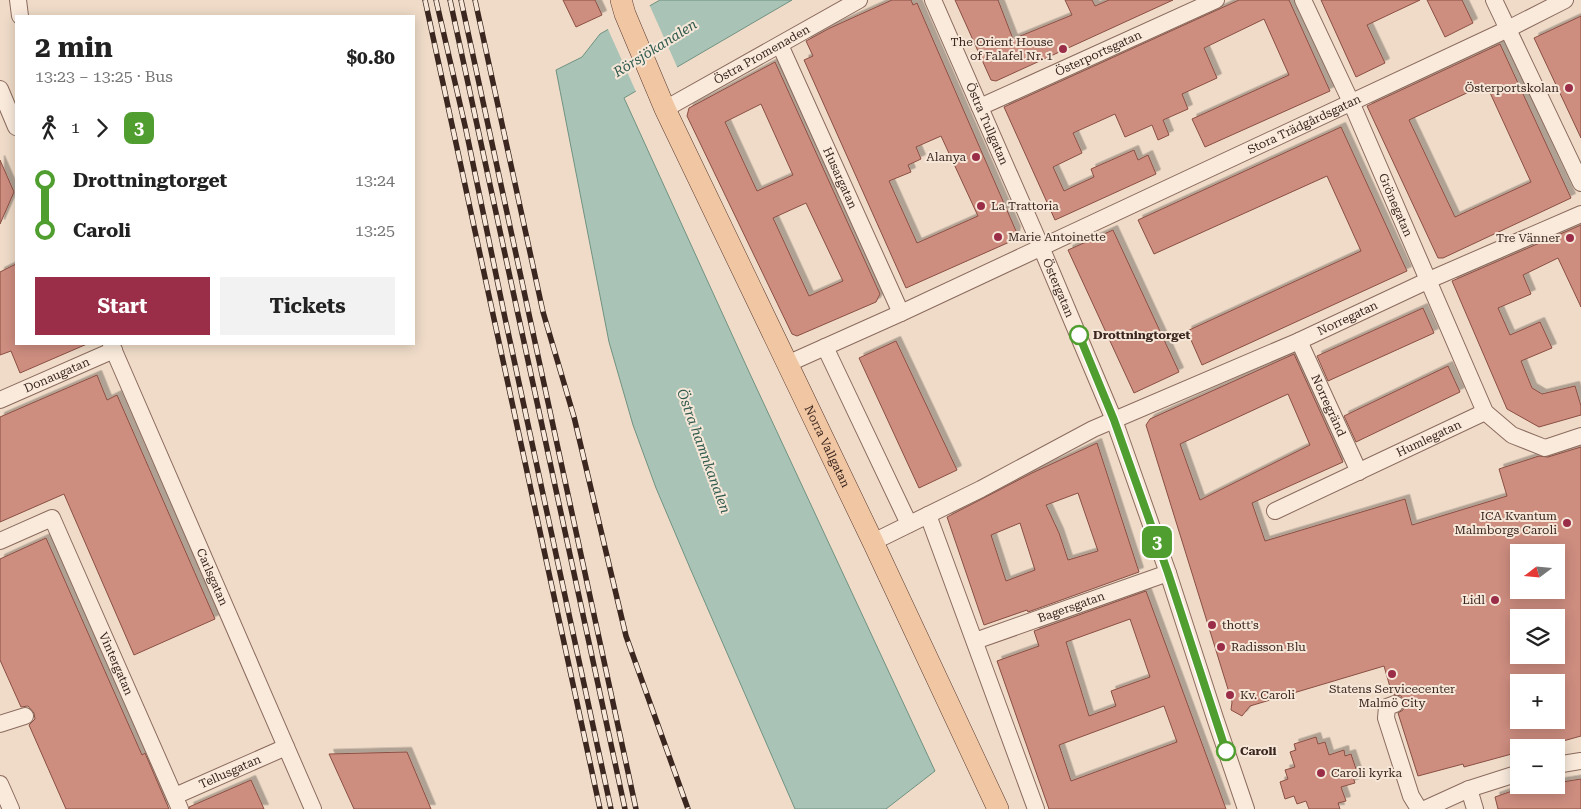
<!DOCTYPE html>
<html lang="en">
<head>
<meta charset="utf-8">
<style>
	:root { --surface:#fff; --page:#f2f2f2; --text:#222; --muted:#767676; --accent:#9a2d47 }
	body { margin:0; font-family:"Roboto Serif",serif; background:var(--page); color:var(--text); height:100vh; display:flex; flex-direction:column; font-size:19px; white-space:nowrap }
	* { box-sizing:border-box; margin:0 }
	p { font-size:16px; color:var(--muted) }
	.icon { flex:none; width:28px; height:28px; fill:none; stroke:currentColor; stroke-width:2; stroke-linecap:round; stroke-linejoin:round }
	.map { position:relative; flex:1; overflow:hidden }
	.drawer { position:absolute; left:15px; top:15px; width:400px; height:330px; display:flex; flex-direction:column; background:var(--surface); border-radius:0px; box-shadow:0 2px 12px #0003 }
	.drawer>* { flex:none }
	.badge { padding:0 10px; border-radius:8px; font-size:18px; line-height:32px }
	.needle { width:32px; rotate:254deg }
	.controls { position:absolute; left:1510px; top:544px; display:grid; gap:10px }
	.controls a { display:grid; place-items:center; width:55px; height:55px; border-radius:0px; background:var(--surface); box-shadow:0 2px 12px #0003; font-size:25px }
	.map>.badge { position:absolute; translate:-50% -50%; box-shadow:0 0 0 2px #fff }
	.legs { display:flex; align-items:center; gap:8px; height:55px; padding:0 20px; font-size:16px }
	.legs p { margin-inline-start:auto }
	.headline { display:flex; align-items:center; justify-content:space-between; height:85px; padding:0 20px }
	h1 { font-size:28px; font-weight:700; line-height:38px }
	.button { display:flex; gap:10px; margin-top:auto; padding:10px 20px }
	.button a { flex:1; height:58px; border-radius:0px; background:var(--accent); color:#fff; font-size:20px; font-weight:700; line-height:58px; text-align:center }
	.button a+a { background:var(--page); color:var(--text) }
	ul { padding:0 20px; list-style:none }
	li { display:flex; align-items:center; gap:18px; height:50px; font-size:19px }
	li i { display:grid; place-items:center; width:8px; height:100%; margin:0 6px; background:currentColor }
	li i::after { content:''; width:12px; height:12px; margin:-6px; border:4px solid; border-radius:50%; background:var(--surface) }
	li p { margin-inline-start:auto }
	li:first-child i { background:linear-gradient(#0000 50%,currentColor 0) }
	li:last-child i { background:linear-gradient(currentColor 50%,#0000 0) }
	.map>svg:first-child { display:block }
	.water { fill:#a9c3b6; stroke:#709281 }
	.pier { fill:#efdbc8 }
	.building { fill:#cd8d7f; stroke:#8a4f43; fill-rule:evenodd; filter:url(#shadow) }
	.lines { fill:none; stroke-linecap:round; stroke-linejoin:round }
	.minor-casing { stroke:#8b6b5d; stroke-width:18 }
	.major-casing { stroke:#593a31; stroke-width:22 }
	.minor { stroke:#f9eadc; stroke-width:16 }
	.major { stroke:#f1c6a2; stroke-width:21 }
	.rail-casing { stroke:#3c2720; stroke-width:5.5 }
	.rail { stroke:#f6e7d8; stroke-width:4; stroke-dasharray:11; stroke-linecap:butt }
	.line-1-casing { stroke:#fff; stroke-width:11 }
	.line-1 { stroke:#509e2f; stroke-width:8 }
	.poi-dot { fill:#9a2d47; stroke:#f6e7d8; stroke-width:2 }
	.stop-1-dot { fill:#fff; stroke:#509e2f; stroke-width:2.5 }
	.labels { text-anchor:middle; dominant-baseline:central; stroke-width:4; stroke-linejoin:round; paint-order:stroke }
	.poi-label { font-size:12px; fill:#3c2720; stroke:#f6e7d8; text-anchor:end }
	.street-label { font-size:12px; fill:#3c2720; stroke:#f6e7d8 }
	.stop-label { font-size:12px; font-weight:bold; fill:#3c2720; stroke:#f6e7d8; text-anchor:start }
	.water-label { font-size:14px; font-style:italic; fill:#305b4f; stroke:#f6e7d8 }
</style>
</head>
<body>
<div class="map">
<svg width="1581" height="809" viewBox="0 0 1581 809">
	<defs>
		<filter id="shadow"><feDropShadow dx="4.5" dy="-4.5" stdDeviation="0" flood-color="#0004"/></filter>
	</defs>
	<rect width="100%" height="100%" fill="#efdbc8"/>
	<!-- water -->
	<path class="water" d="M660,0h132l-168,98 126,276 185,397 -49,38h-91l-105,-241 -34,-80 -23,-63 -24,-83 -53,-272 26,-13 18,-23z"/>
	<!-- pier -->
	<path class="pier" d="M649,4l29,65 -41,25 -30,-67z"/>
	<!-- building -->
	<path class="building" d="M563,0h32l7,15 -26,12z
		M892,0h19l2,5 4,-2 99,228 -2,9 -108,48 -102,-228 9,-4 -7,-15 24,-13zM941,136l37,80 -61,27 -28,-62 22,-9 -3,-7 13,-6 -5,-12z
		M955,0h43l15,39 59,-24 -7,-15h27l3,6 14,-6h64l-177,81 -5,-1z
		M1239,0h50l41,91 -125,56 -13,-28 97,-44 -25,-56 -60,29 13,30 -35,16 6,15 -25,11 6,15 -11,5 -6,-15 -27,12 -10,-23 -42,19 9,20 -29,14 11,24 30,-14 -3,-8 43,-19 4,10 10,-5 8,19 -101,46 -51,-113z
		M1321,0h99l-53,25 18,38 -29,14z
		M1427,0h35l11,23 -28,14z
		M1581,16v122l-47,-100z
		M1500,44l71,154 -128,60h-5l-71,-152zM1486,84l45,98 -76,35 -46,-97z
		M775,62l105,232 -4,8 -79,34 -5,-2 -105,-218 2,-8zM761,104l32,71 -36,16 -32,-69zM806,203l37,78 -34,15 -36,-78z
		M1341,127l66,144 -205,94 -15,-34 174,-80 -34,-75 -173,78 -16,-34z
		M0,160l14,32 -14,32z
		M1581,225v82l-23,-49 -35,17 8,19 -33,14 12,27 30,-13 12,26 -31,13 11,27 10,6 33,-8 6,20v9l-42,12 -32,-18 -55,-128z
		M1113,230l66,142 -45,21 -66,-143z
		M16,264v80h71l-67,29 -9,-22 -11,4v-83z
		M1423,308l11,25 -106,48 -11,-25z
		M896,341l61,129 -38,18 -60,-130z
		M1294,354l49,108 -91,41 13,38 140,-42 7,26 95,-29 -8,-27 40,-13 9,1 33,-10v289l-43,12h-19v4l-55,15 -1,-3 -45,12 -20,-63 5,-3 1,-9 -3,-5 -9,-2 -8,-28 -134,40 -8,10 -11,-6 1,-8 -86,-277 4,-6zM1288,394l22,51 -110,55 -20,-56zM1519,552h37v38h-37zM1519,618h37v37h-37zM1519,682h37v38h-37z
		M1448,366l12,26 -104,50 -12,-26z
		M97,375l10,25 10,-5 98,224 -81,36 -70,-161 -64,28v-105z
		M1097,443l42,129 -111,40 -1,-2 -43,15 -37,-108 85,-44zM1078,493l20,58 -30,9 -9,-27 -13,-28zM1020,523l15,47 -29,11 -15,-46z
		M46,538l96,217 3,-2 24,56h-103l-37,-84 6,-6 -1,-6 -6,-7 -7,1 -21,-47v-101z
		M1146,591l80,218h-177l-52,-148 42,-15 -5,-15zM1130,619l20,58 -39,14 5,15 -27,10 -23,-74zM1164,706l13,36 -106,39 -12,-36z
		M1316,737l2,7 7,-2 4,13 15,-5 1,6 6,-2 7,21 -5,2 2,6 -14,4 5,14 -8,2 2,6h-31l-3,-8 -9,3 -3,-8 -9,3 -5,-17 8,-3 -3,-9 10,-3 -5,-15 6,-2 -2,-6z
		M407,752l24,57h-77l-25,-55z
		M1581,779v30h-83l-3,-12 17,-6 35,-6h9v-2z
		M251,780l13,29h-74l-1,-2z"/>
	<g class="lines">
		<defs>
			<g id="minor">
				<path d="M18,0l2,16"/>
				<path id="s1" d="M933,0l108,247 73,173 54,153 47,145 31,91"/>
				<path id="s2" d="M1303,0l48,102 134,310 27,23 33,13 36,-12"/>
				<path d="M1494,0l87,183"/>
				<path id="s3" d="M780,45l121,268"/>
				<path d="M0,89l16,38"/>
				<path id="s4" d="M980,107l236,-107"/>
				<path id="s5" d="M665,109l194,-109"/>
				<path id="s6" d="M1299,341l60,131"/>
				<path id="s7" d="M111,344l202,465"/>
				<path d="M825,347l84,177"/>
				<path id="s8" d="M787,364l114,-51 607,-284 57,-29"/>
				<path id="s9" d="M0,400l114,-50"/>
				<path id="s10" d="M1275,511l210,-99"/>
				<path d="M928,515l108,294"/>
				<path id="s11" d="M0,541l52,-23 128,291"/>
				<path id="s12" d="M873,542l108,-53 112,-60 206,-88 130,-61 152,-66"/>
				<path id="s13" d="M975,641l193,-68"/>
				<path d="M1395,704l-8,3 -1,11 25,78 8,13"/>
				<path d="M0,724l25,-8"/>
				<path d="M1556,765l25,-4"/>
				<path d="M0,784l11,25"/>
				<path d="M1469,789l6,20"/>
				<path id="s14" d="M175,796l111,-49"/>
				<path d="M1425,809l44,-20 50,-16"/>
			</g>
			<g id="major">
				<path id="s15" d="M621,0l4,14 40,95 208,433 125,267"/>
			</g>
		</defs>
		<!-- minor casing -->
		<use href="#minor" class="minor-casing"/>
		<!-- major casing -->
		<use href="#major" class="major-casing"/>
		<!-- minor -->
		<use href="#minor" class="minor"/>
		<!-- major -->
		<use href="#major" class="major"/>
		<defs>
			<path id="rail" d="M425,0l175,809
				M436,0l30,130 39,188 106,491
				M450,0l175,809
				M461,0l175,809
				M475,0l68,312 31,105 52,219 62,173"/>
		</defs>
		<!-- rail casing -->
		<use href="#rail" class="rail-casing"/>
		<!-- rail -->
		<use href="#rail" class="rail"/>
	</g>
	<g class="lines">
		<defs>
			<path id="line-1" d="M1079,335l35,85 54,153 58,178"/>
		</defs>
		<!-- line-1 casing -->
		<use href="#line-1" class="line-1-casing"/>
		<!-- line-1 -->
		<use href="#line-1" class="line-1"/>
	</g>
	<!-- markers -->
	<g class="poi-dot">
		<circle cx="1063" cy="49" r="5"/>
		<circle cx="1569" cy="88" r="5"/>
		<circle cx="976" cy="157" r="5"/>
		<circle cx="981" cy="206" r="5"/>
		<circle cx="998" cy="237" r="5"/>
		<circle cx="1570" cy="238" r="5"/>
		<circle cx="1567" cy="523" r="5"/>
		<circle cx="1495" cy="600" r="5"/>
		<circle cx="1212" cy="625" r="5"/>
		<circle cx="1221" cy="647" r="5"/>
		<circle cx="1392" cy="674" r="5"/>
		<circle cx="1230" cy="695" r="5"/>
		<circle cx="1321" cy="773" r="5"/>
	</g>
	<g class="stop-1-dot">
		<circle cx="1079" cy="335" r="9"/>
		<circle cx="1226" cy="751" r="9"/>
	</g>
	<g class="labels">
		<!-- poi labels -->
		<g class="poi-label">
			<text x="1053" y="42">The Orient House<tspan x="1053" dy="14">of Falafel Nr. 1</tspan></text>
			<text x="1559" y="88">Österportskolan</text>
			<text x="966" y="157">Alanya</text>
			<text x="991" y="206" text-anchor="start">La Trattoria</text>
			<text x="1008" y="237" text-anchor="start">Marie Antoinette</text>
			<text x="1560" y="238">Tre Vänner</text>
			<text x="1557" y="516">ICA Kvantum<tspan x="1557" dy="14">Malmborgs Caroli</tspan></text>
			<text x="1485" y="600">Lidl</text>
			<text x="1222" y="625" text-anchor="start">thott's</text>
			<text x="1231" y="647" text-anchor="start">Radisson Blu</text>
			<text x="1392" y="689" text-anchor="middle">Statens Servicecenter<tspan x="1392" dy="14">Malmö City</tspan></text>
			<text x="1240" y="695" text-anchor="start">Kv. Caroli</text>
			<text x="1331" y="773" text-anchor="start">Caroli kyrka</text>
		</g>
		<!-- street labels -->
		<g class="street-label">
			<text stroke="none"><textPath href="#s4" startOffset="130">Österportsgatan</textPath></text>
			<text stroke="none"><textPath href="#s5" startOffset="111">Östra Promenaden</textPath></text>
			<text stroke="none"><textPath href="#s1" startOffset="135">Östra Tullgatan</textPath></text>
			<text stroke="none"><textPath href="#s8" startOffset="570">Stora Trädgårdsgatan</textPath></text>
			<text stroke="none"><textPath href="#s3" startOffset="146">Husargatan</textPath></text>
			<text stroke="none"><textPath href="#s2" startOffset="225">Grönegatan</textPath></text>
			<text stroke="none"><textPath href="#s1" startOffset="314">Östergatan</textPath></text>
			<text stroke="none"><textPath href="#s12" startOffset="525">Norregatan</textPath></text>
			<text stroke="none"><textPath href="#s9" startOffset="62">Donaugatan</textPath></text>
			<text stroke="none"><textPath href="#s6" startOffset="71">Norregränd</textPath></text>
			<text stroke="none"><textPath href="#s10" startOffset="170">Humlegatan</textPath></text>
			<text stroke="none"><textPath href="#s15" startOffset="492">Norra Vallgatan</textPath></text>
			<text stroke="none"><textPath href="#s7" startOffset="254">Carlsgatan</textPath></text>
			<text stroke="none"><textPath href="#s13" startOffset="102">Bagersgatan</textPath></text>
			<text stroke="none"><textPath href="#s11" startOffset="216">Vintergatan</textPath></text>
			<text stroke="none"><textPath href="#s14" startOffset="60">Tellusgatan</textPath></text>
		</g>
		<!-- stop labels -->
		<g class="stop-label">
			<text x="1093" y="335">Drottningtorget</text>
			<text x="1240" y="751">Caroli</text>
		</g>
		<!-- water labels -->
		<g class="water-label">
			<text transform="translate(655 48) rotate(-32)">Rörsjökanalen</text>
			<text transform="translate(704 451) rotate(70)">Östra hamnkanalen</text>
		</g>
	</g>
</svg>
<div class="controls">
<a><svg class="needle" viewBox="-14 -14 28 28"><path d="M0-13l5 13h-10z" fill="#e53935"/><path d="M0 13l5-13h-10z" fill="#767676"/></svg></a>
<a><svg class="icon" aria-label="layers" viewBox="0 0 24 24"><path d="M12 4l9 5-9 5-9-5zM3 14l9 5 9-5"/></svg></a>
<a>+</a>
<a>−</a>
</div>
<b class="badge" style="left:1157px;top:542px;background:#509e2f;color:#fff">3</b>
<section class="drawer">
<div class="headline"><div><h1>2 min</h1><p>13:23 – 13:25 · Bus</p></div><b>$0.80</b></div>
<div class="legs"><svg class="icon" aria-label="walk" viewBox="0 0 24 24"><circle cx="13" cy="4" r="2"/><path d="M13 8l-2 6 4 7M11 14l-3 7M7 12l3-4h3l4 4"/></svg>1<svg class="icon" aria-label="forward" viewBox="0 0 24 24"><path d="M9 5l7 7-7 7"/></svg><b class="badge" style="background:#509e2f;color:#fff">3</b></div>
<ul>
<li><i style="color:#509e2f"></i><b>Drottningtorget</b><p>13:24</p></li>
<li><i style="color:#509e2f"></i><b>Caroli</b><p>13:25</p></li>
</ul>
<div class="button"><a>Start</a><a>Tickets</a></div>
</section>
</div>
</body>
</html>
